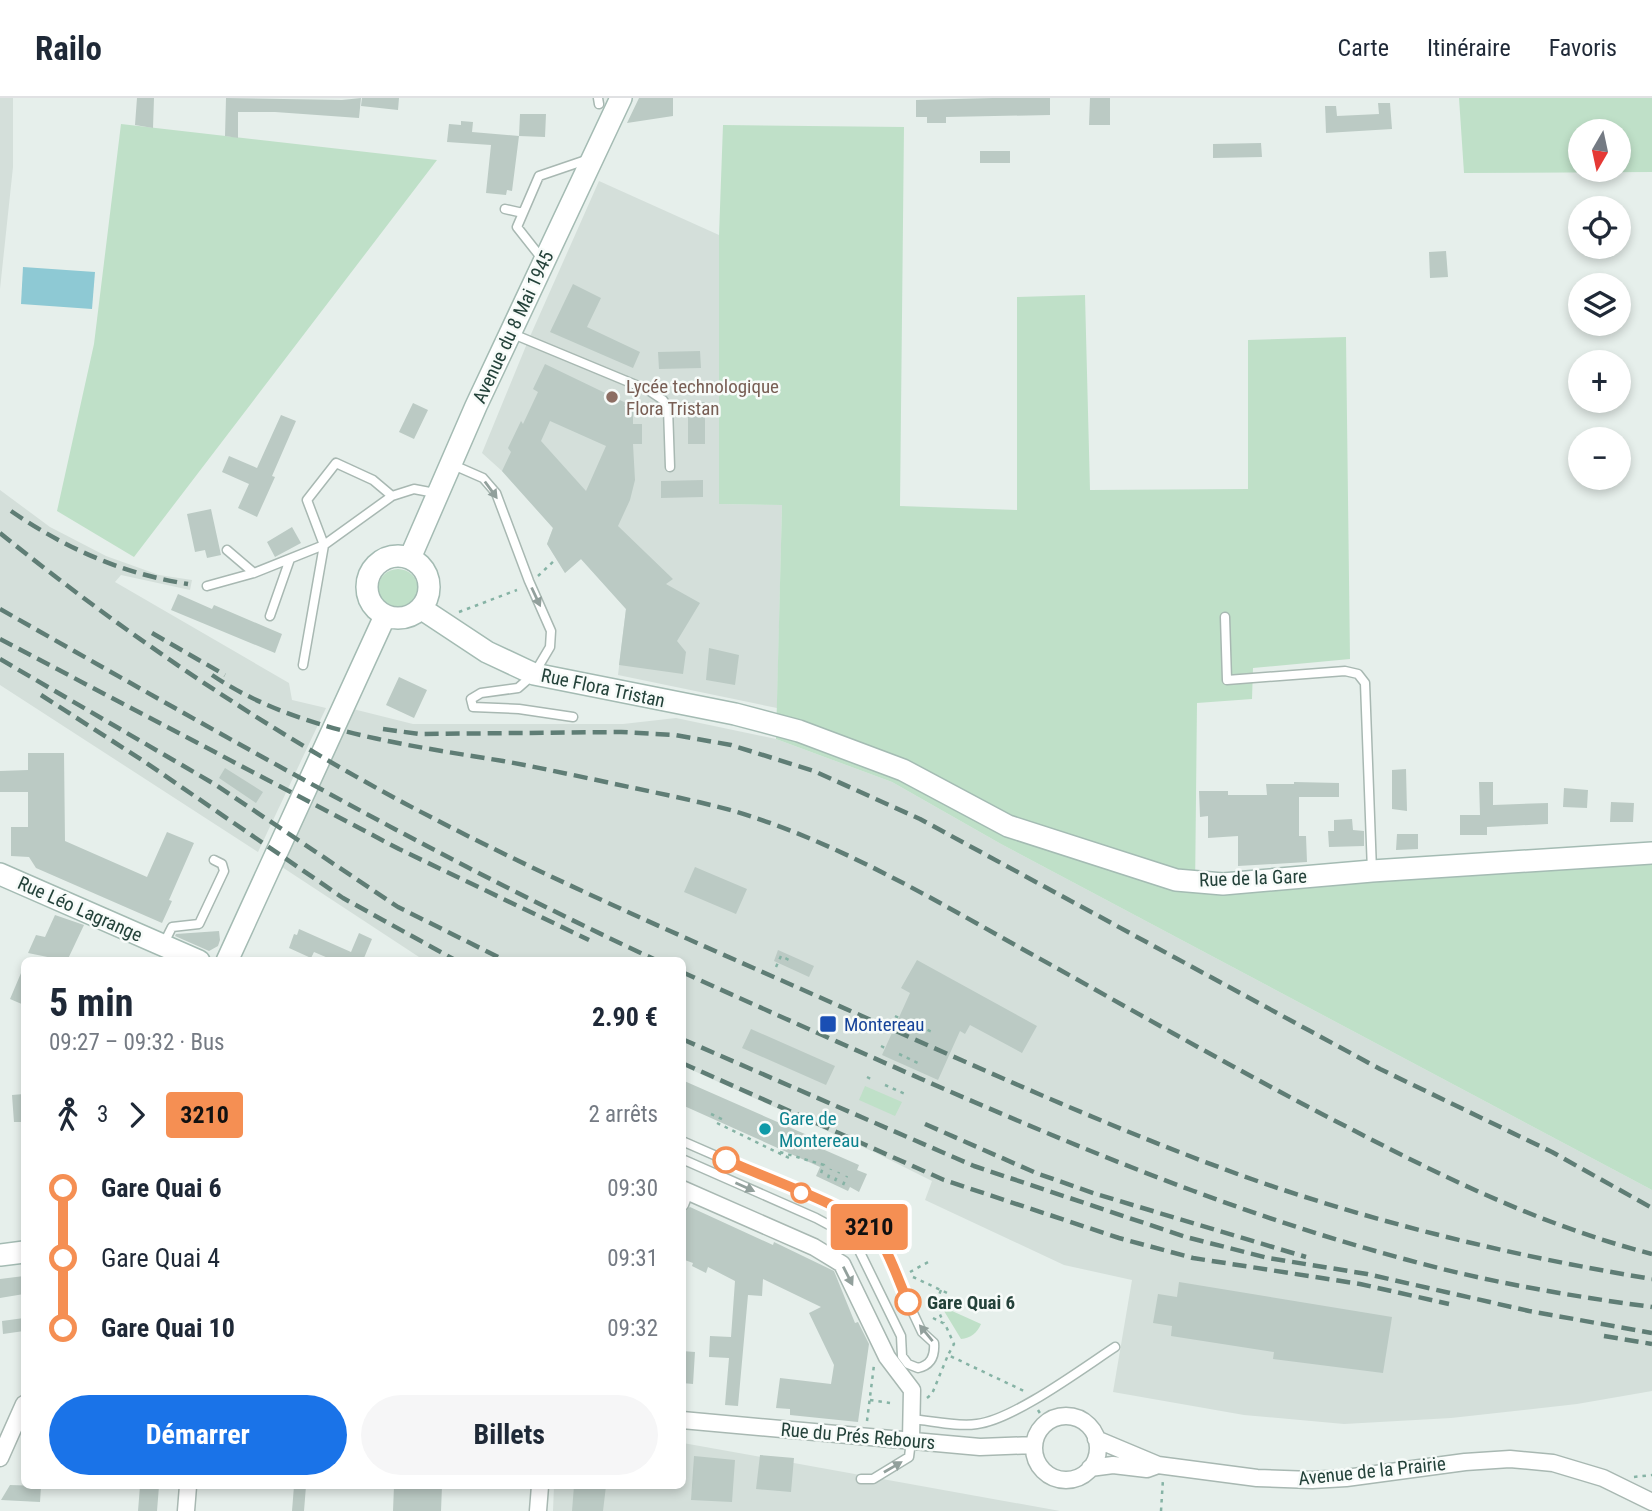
<!DOCTYPE html>
<html lang="fr">
<head>
<meta charset="utf-8">
<style>
	:root { --surface:#fff; --page:#f6f6f7; --text:#1f2937; --muted:#747a83; --line:#e0e1e3; --accent:#1a73e8 }
	body { margin:0; font-family:"Roboto Condensed",sans-serif; background:var(--page); color:var(--text); height:100vh; display:flex; flex-direction:column; font-size:26px; white-space:nowrap }
	* { box-sizing:border-box; margin:0 }
	p { font-size:23px; color:var(--muted) }
	.icon { flex:none; width:38px; height:38px; fill:none; stroke:currentColor; stroke-width:2; stroke-linecap:round; stroke-linejoin:round }
	.map { position:relative; flex:1; overflow:hidden }
	.details { position:absolute; left:21px; top:859px; width:665px; height:532px; display:flex; flex-direction:column; background:var(--surface); border-radius:10px; box-shadow:0 4px 10px #0003 }
	.details>* { flex:none }
	.badge { padding:0 14px; border-radius:5px; font-size:24px; line-height:46px }
	.needle { width:46px; rotate:189deg }
	.controls { position:absolute; left:1568px; top:21px; display:grid; gap:14px }
	.controls a { display:grid; place-items:center; width:63px; height:63px; border-radius:50%; background:var(--surface); box-shadow:0 4px 10px #0003; font-size:35px }
	.map>.badge { position:absolute; translate:-50% -50%; box-shadow:0 0 0 4px #fff }
	.legs { display:flex; align-items:center; gap:10px; height:77px; padding:0 28px; font-size:23px }
	.legs p { margin-inline-start:auto }
	.head { display:flex; align-items:center; justify-content:space-between; height:119px; padding:0 28px }
	h1 { font-size:38px; font-weight:700; line-height:52px }
	.action { display:flex; gap:14px; margin-top:auto; padding:14px 28px }
	.action a { flex:1; height:80px; border-radius:42px; background:var(--accent); color:#fff; font-size:28px; font-weight:700; line-height:80px; text-align:center }
	.action a+a { background:var(--page); color:var(--text) }
	ul { padding:0 28px; list-style:none }
	li { display:flex; align-items:center; gap:24px; height:70px; font-size:26px }
	li i { display:grid; place-items:center; width:10px; height:100%; margin:0 9px; background:currentColor }
	li i::after { content:''; width:18px; height:18px; margin:-9px; border:5px solid; border-radius:50%; background:var(--surface) }
	li p { margin-inline-start:auto }
	li:first-child i { background:linear-gradient(#0000 50%,currentColor 0) }
	li:last-child i { background:linear-gradient(currentColor 50%,#0000 0) }
	header { display:flex; align-items:center; gap:42px; box-sizing:border-box; height:98px; padding:0 35px; background:var(--surface); border-bottom:2px solid var(--line) }
	header strong { font-size:33px }
	nav { display:flex; gap:38px; margin-inline-start:auto; font-size:24px }
	.map>svg:first-child { display:block }
	.built { fill:#d4dfda }
	.green { fill:#bfe0c8; fill-rule:evenodd }
	.water { fill:#8ec9d4 }
	.building { fill:#bbcac4; fill-rule:evenodd }
	.lines { fill:none; stroke-linecap:round; stroke-linejoin:round }
	.lane-casing { stroke:#a8b8b2; stroke-width:11 }
	.street-casing { stroke:#a8b8b2; stroke-width:19 }
	.secondary-casing { stroke:#a4bbb3; stroke-width:24 }
	.path { stroke:#86b3a5; stroke-width:2.5; stroke-dasharray:3.5 5; stroke-linecap:butt }
	.lane { stroke:#fff; stroke-width:8 }
	.street { stroke:#fff; stroke-width:16 }
	.secondary { stroke:#fff; stroke-width:21 }
	.rail { stroke:#5f7d75; stroke-width:4.5; stroke-dasharray:14 7; stroke-linecap:butt }
	.oneway { fill:#92a09c }
	.line-1-casing { stroke:#fff; stroke-width:16 }
	.line-1 { stroke:#f58f53; stroke-width:10 }
	.education-dot { fill:#8d6e63; stroke:#f7fbf9; stroke-width:2.5 }
	.transit-dot { fill:#1a4fb4; stroke:#f7fbf9; stroke-width:2.5 }
	.culture-dot { fill:#0f9aa8; stroke:#f7fbf9; stroke-width:2.5 }
	.stop-1-dot { fill:#fff; stroke:#f58f53; stroke-width:3.5 }
	.labels { text-anchor:middle; dominant-baseline:central; stroke-width:5; stroke-linejoin:round; paint-order:stroke }
	.street-label { font-size:19px; fill:#24423a; stroke:#f7fbf9 }
	.education-label { font-size:19px; fill:#785e54; stroke:#f7fbf9; text-anchor:start }
	.transit-label { font-size:19px; fill:#164399; stroke:#f7fbf9; text-anchor:start }
	.culture-label { font-size:19px; fill:#0d838f; stroke:#f7fbf9; text-anchor:start }
	.stop-label { font-size:19px; font-weight:bold; fill:#24423a; stroke:#f7fbf9; text-anchor:start }
</style>
</head>
<body>
<header>
<strong>Railo</strong>
<nav><a>Carte</a><a>Itinéraire</a><a>Favoris</a></nav>
</header>
<div class="map">
<svg width="1652" height="1413" viewBox="0 0 1652 1413">
	<rect width="100%" height="100%" fill="#e6efeb"/>
	<!-- built -->
	<path class="built" d="M0,0h13v69l-13,122z
		M599,83l120,54v269l63,1 -5,203 -159,-33 8,-66 -45,-50 -16,14 -18,-29 6,-16 -51,-57 -20,-18 46,-112z
		M0,392l50,37 56,29 53,19 33,5 -2,10 -69,-15 -6,7 174,101 3,17 34,8 -68,144 -258,-167z
		M353,611l60,15h210l53,-6 100,21 116,43 109,62 651,346v201l-75,13 -126,14 -107,6 -100,-9 -131,-23 19,-112 -68,-15 -139,-65 7,-19 -56,-28 -193,-87 -1,-105h-264l1,-4 -137,-90z
		M683,1345l377,68h-507l1,-25h128z"/>
	<!-- green -->
	<path class="green" d="M1459,0h193v74l-188,1zM1619,33v39h-39v-39z
		M121,26l316,36 -303,397 -77,-46 37,-167z
		M723,27l181,2 -4,379 117,4v-213l68,-2 5,195 158,-1v-149l98,-3 4,322 -97,9 -1,31 -55,4 -2,190 457,-32v329l-651,-346 -109,-62 -116,-43 6,-234 -63,-1v-269z
		M378 491a20 20 0 1 1 40 0a20 20 0 1 1-40 0Z
		M865,988l37,16 -7,14 -36,-16z
		M941,1208l40,18c-4,9 -10,14 -20,15z"/>
	<!-- water -->
	<path class="water" d="M23,169l72,5 -3,37 -71,-5z"/>
	<!-- building -->
	<path class="building" d="M137,0h17l-1,30 -18,-3z
		M226,0l116,2 19,-2 -2,20 -84,-6h-37v26l-13,-2z
		M362,0h37l-1,12 -37,-4z
		M639,0h34v18l-46,7z
		M993,0h57v17l-104,2v6h-19v-6h-11v-17z
		M1090,0h20v27h-21z
		M1378,5h12l2,26 -66,4 -1,-27h11l1,10 42,-2z
		M520,16h26l-1,23 -26,-1z
		M461,23l12,1 -1,10 47,4 -7,55 -5,-1 -1,5 -20,-2 5,-48 -44,-3 2,-18 12,1z
		M1261,45l1,14 -49,1v-14z
		M980,53h30v12h-30z
		M1446,153l2,26 -18,1 -1,-26z
		M573,186l28,14 -14,29 53,25 -7,16 -83,-36z
		M700,253l1,17 -42,1 -1,-17z
		M545,266l81,39 -2,3 9,1v17h9v20h-9l2,36 -5,20 -12,26 55,53 -7,5 34,19 -23,38 9,11 -3,22 -64,-9 7,-56 -45,-50 -16,14 -18,-29 6,-16 -51,-57 9,-19 -3,-4 13,-27 2,3 15,-32 -5,-3zM550,323l56,25 -20,45 -45,-50z
		M688,304h17v42h-17z
		M413,305l15,7 -14,29 -15,-7z
		M281,317l15,6 -24,55 3,1 -18,40 -19,-9 11,-24 -27,-12 7,-16 28,12z
		M703,382v17l-42,1v-17z
		M211,411l10,46 -14,3 -2,-8 -10,2 -8,-38z
		M292,429l9,16 -26,14 -8,-15z
		M178,496l34,15 2,-4 68,29 -7,19 -104,-43z
		M709,550l30,7 -4,30 -29,-5z
		M399,579l28,13 -13,28 -28,-13z
		M28,655h36l1,88 82,36 20,-45 27,11 -25,57 3,1 -10,22 -126,-55 -7,-11 -18,-1v-29h17v-35h-28v-21l28,-1z
		M225,670l38,24 -7,11 -37,-25z
		M1406,671l1,42 -15,-2v-39z
		M1294,684l45,1v14h-40v39h7l1,26 -69,4v-30l-30,2v-22l-8,1 -1,-26h29v4h39l-1,-11h28z
		M1479,684h14v23l55,-2v21l-61,3v8h-27v-20h20z
		M1564,690l24,2 -1,18 -24,-1z
		M1611,704l23,1 -1,19h-23z
		M1352,721l1,11 11,1v15l-35,1 -1,-16h6v-11z
		M1397,736h21v15l-22,1z
		M695,769l52,22 -11,25 -52,-22z
		M55,817l29,10 -17,36 -39,-8 8,-18 9,2z
		M299,831l52,23 8,-19 13,6 -8,19 7,3h-36l-21,-9 -3,6 -22,-10 5,-14 3,1z
		M219,833l1,9 -2,6 -9,5 -34,-15 1,-2z
		M778,852l36,16 -5,11 -35,-16z
		M917,862l120,66 -15,27 -52,-28 -5,9 -5,-3 -22,49 -56,-25 28,-62 -9,-5z
		M24,868v39l-14,-6z
		M751,931l84,37 -9,19 -84,-37z
		M682,982l132,58 -3,6 48,21 -2,5 10,4 -8,18 -9,-5 -2,4 -32,-15 4,-9 -138,-62z
		M24,996v28h-10l-2,-27z
		M690,1109l83,38 1,-3 60,29 21,52 3,-1 11,22 -11,78 -68,-7v-6l-14,-1 4,-30 51,6 3,-19 -25,-52 12,-6 -58,-28 -1,17 -14,-1 -10,111 -13,-1 4,-47 -20,-1 1,-21 21,1 4,-56 -27,-14 -2,6 -14,-7 1,-3 -11,-4v-48z
		M24,1178v18l-24,4v-19z
		M1179,1184l213,35 -9,56 -110,-14 1,-7 -103,-16 1,-10 -19,-3 5,-29 19,3z
		M24,1220v13l-21,3 -1,-13z
		M682,1253l13,1 -2,32 -11,-1z
		M760,1357l34,3 -3,34 -35,-3z
		M694,1358l41,4 -3,42 -41,-2z
		M10,1387l31,1 -1,16 -39,-2z
		M140,1388h19l-2,25h-19z
		M294,1388h12l-2,25h-12z
		M394,1388h48l-1,25h-48z
		M574,1388h32l-3,25h-31z"/>
	<g class="lines">
		<defs>
			<path id="lane" d="M598,0l1,6
				M505,111l18,4
				M543,162l-26,-33 22,-51 47,-16
				M513,236l135,56 15,10 5,8 2,59
				M451,366l32,14 13,15 33,88 22,50 -1,16 -16,27 -16,14 -37,5 -10,6 2,8 46,2 54,8
				M227,452l27,23
				M207,488l47,-13 70,-28 -17,-45 29,-37 37,17 19,16
				M270,518l20,-57
				M1225,519l2,63 118,-9 13,3 7,9 7,188
				M303,567l21,-120 68,-49 22,-7 21,4
				M163,847l9,-18 27,-3 25,-53 -2,-7 -8,-4
				M682,1043l172,75 21,16 47,100 12,11c1,13 -3,22 -16,25l-10,-4 -6,-8 -1,-20 -48,-98 -37,-20 -134,-59
				M684,1107l5,-13
				M912,1321c21,2 45,8 65,5 36,-4 106,-56 138,-77
				M861,1381h12l36,-22 2,-16"/>
			<path id="street" d="M682,1091l132,58 28,17 45,93 25,33 -1,50
				M1034 1350a32 32 0 1 1 64 0a32 32 0 1 1-64 0Z
				M682,1322l298,27 54,-2
				M1096,1341l62,26 99,13 55,2 34,-2 119,-16 45,-3 43,4 50,15 49,24
				M0,1360l24,-54
				M1090,1370l23,-3 34,4 11,-4
				M186,1413l2,-25
				M538,1413l2,-25"/>
			<path id="secondary" d="M367 489a31 31 0 1 1 62 0a31 31 0 1 1-62 0Z
				M410,460l66,-152 145,-308
				M422,511l65,43 47,22 201,40 64,17 104,39 105,56 168,54 47,4 149,-13 280,-18
				M0,776l199,87
				M227,863l158,-345
				M0,1157l24,-3"/>
		</defs>
		<!-- lane casing -->
		<use href="#lane" class="lane-casing"/>
		<!-- street casing -->
		<use href="#street" class="street-casing"/>
		<!-- secondary casing -->
		<use href="#secondary" class="secondary-casing"/>
		<!-- path -->
		<path class="path" d="M538,478l18,-17
			M459,514l58,-22
			M776,869l5,-11 12,6
			M895,918l4,2
			M912,925l20,9
			M881,948l4,2
			M899,956l19,9
			M867,979l4,2
			M885,987l20,9
			M711,1016l13,6
			M717,1025l74,36
			M780,1054l44,13 -3,8
			M828,1080l3,-9
			M835,1083l4,-9
			M843,1087l4,-9
			M910,1174l20,-11
			M913,1179l34,16
			M941,1192c-6,14 -4,19 3,33
			M933,1220l12,6 9,20 -6,11 76,36
			M927,1300l5,-4 16,-39
			M870,1302l20,3
			M1038,1312l8,13
			M867,1323l7,-56
			M1634,1379l18,-2
			M1161,1413l2,-32"/>
		<!-- lane -->
		<use href="#lane" class="lane"/>
		<!-- street -->
		<use href="#street" class="street"/>
		<!-- secondary -->
		<use href="#secondary" class="secondary"/>
		<!-- rail -->
		<path class="rail" d="M11,413c54,37 112,63 177,73
			M0,435c125,101 262,194 404,270 141,75 287,137 433,202 134,59 268,121 406,171 132,47 270,80 409,103
			M0,511c217,123 432,247 658,352
			M152,535l73,42
			M0,541l399,210 190,91
			M0,561l216,126 182,122 108,54
			M212,577c83,56 194,70 291,86 44,8 88,18 131,27 33,7 67,14 100,23 100,30 192,84 283,135 112,62 224,127 338,185 96,50 192,96 297,123
			M41,597l104,67 198,136 114,63
			M383,631l36,5 202,-2 54,3 56,10 83,26 106,48 460,250 172,83 100,56
			M682,874c79,36 158,71 237,106 160,70 320,137 489,182 80,22 162,36 244,47
			M682,941l292,127 212,71 82,21 99,16 162,37 123,22
			M682,965l262,117 175,58 74,20 167,26 89,20
			M925,1026l111,49 60,21 210,63
			M1604,1238l48,8"/>
	</g>
	<!-- one-way arrows -->
	<defs><path id="oneway-solid" d="M-6-.8H1V-3.2L6.5 0L1 3.2V.8H-6Z" transform="scale(1.75)"/></defs>
	<g class="oneway">
		<use href="#oneway-solid" transform="translate(491 392) rotate(54)"/>
		<use href="#oneway-solid" transform="translate(536 499) rotate(65)"/>
		<use href="#oneway-solid" transform="translate(745 1089) rotate(24)"/>
		<use href="#oneway-solid" transform="translate(848 1178) rotate(63)"/>
		<use href="#oneway-solid" transform="translate(926 1235) rotate(-129)"/>
		<use href="#oneway-solid" transform="translate(893 1369) rotate(-30)"/>
	</g>
	<g class="lines">
		<defs>
			<path id="line-1" d="M726,1062c30,14 134,51 150,73 14,20 22,47 32,69"/>
		</defs>
		<!-- line-1 casing -->
		<use href="#line-1" class="line-1-casing"/>
		<!-- line-1 -->
		<use href="#line-1" class="line-1"/>
	</g>
	<!-- markers -->
	<circle class="education-dot" cx="612" cy="299" r="7"/>
	<rect class="transit-dot" x="819" y="917" width="18" height="18" rx="3.5"/>
	<circle class="culture-dot" cx="765" cy="1031" r="7"/>
	<g class="stop-1-dot">
		<circle cx="726" cy="1062" r="12"/>
		<circle cx="801" cy="1095" r="9"/>
		<circle cx="908" cy="1204" r="12"/>
	</g>
	<g class="labels">
		<!-- street labels -->
		<g class="street-label">
			<text transform="translate(513 229) rotate(-65)">Avenue du 8 Mai 1945</text>
			<text transform="translate(603 590) rotate(12)">Rue Flora Tristan</text>
			<text transform="translate(1253 780) rotate(-2)">Rue de la Gare</text>
			<text transform="translate(80 811) rotate(24)">Rue Léo Lagrange</text>
			<text transform="translate(858 1338) rotate(5)">Rue du Prés Rebours</text>
			<text transform="translate(1372 1373) rotate(-6)">Avenue de la Prairie</text>
		</g>
		<!-- education labels -->
		<g class="education-label">
			<text x="626" y="288">Lycée technologique<tspan x="626" dy="22">Flora Tristan</tspan></text>
		</g>
		<!-- transit labels -->
		<g class="transit-label">
			<text x="844" y="926">Montereau</text>
		</g>
		<!-- culture labels -->
		<g class="culture-label">
			<text x="779" y="1020">Gare de<tspan x="779" dy="22">Montereau</tspan></text>
		</g>
		<!-- stop labels -->
		<g class="stop-label">
			<text x="927" y="1204">Gare Quai 6</text>
		</g>
	</g>
</svg>
<div class="controls">
<a><svg class="needle" viewBox="-14 -14 28 28"><path d="M0-13l5 13h-10z" fill="#e53935"/><path d="M0 13l5-13h-10z" fill="#747a83"/></svg></a>
<a><svg class="icon" aria-label="locate" viewBox="0 0 24 24"><circle cx="12" cy="12" r="6"/><path d="M12 2v4M12 18v4M2 12h4M18 12h4"/></svg></a>
<a><svg class="icon" aria-label="layers" viewBox="0 0 24 24"><path d="M12 4l9 5-9 5-9-5zM3 14l9 5 9-5"/></svg></a>
<a>+</a>
<a>−</a>
</div>
<b class="badge" style="left:869px;top:1129px;background:#f58f53;color:#111">3210</b>
<section class="details">
<div class="head"><div><h1>5 min</h1><p>09:27 – 09:32 · Bus</p></div><b>2.90 €</b></div>
<div class="legs"><svg class="icon" aria-label="walk" viewBox="0 0 24 24"><circle cx="13" cy="4" r="2"/><path d="M13 8l-2 6 4 7M11 14l-3 7M7 12l3-4h3l4 4"/></svg>3<svg class="icon" aria-label="forward" viewBox="0 0 24 24"><path d="M9 5l7 7-7 7"/></svg><b class="badge" style="background:#f58f53;color:#111">3210</b><p>2 arrêts</p></div>
<ul>
<li><i style="color:#f58f53"></i><b>Gare Quai 6</b><p>09:30</p></li>
<li><i style="color:#f58f53"></i><span>Gare Quai 4</span><p>09:31</p></li>
<li><i style="color:#f58f53"></i><b>Gare Quai 10</b><p>09:32</p></li>
</ul>
<div class="action"><a>Démarrer</a><a>Billets</a></div>
</section>
</div>
</body>
</html>
